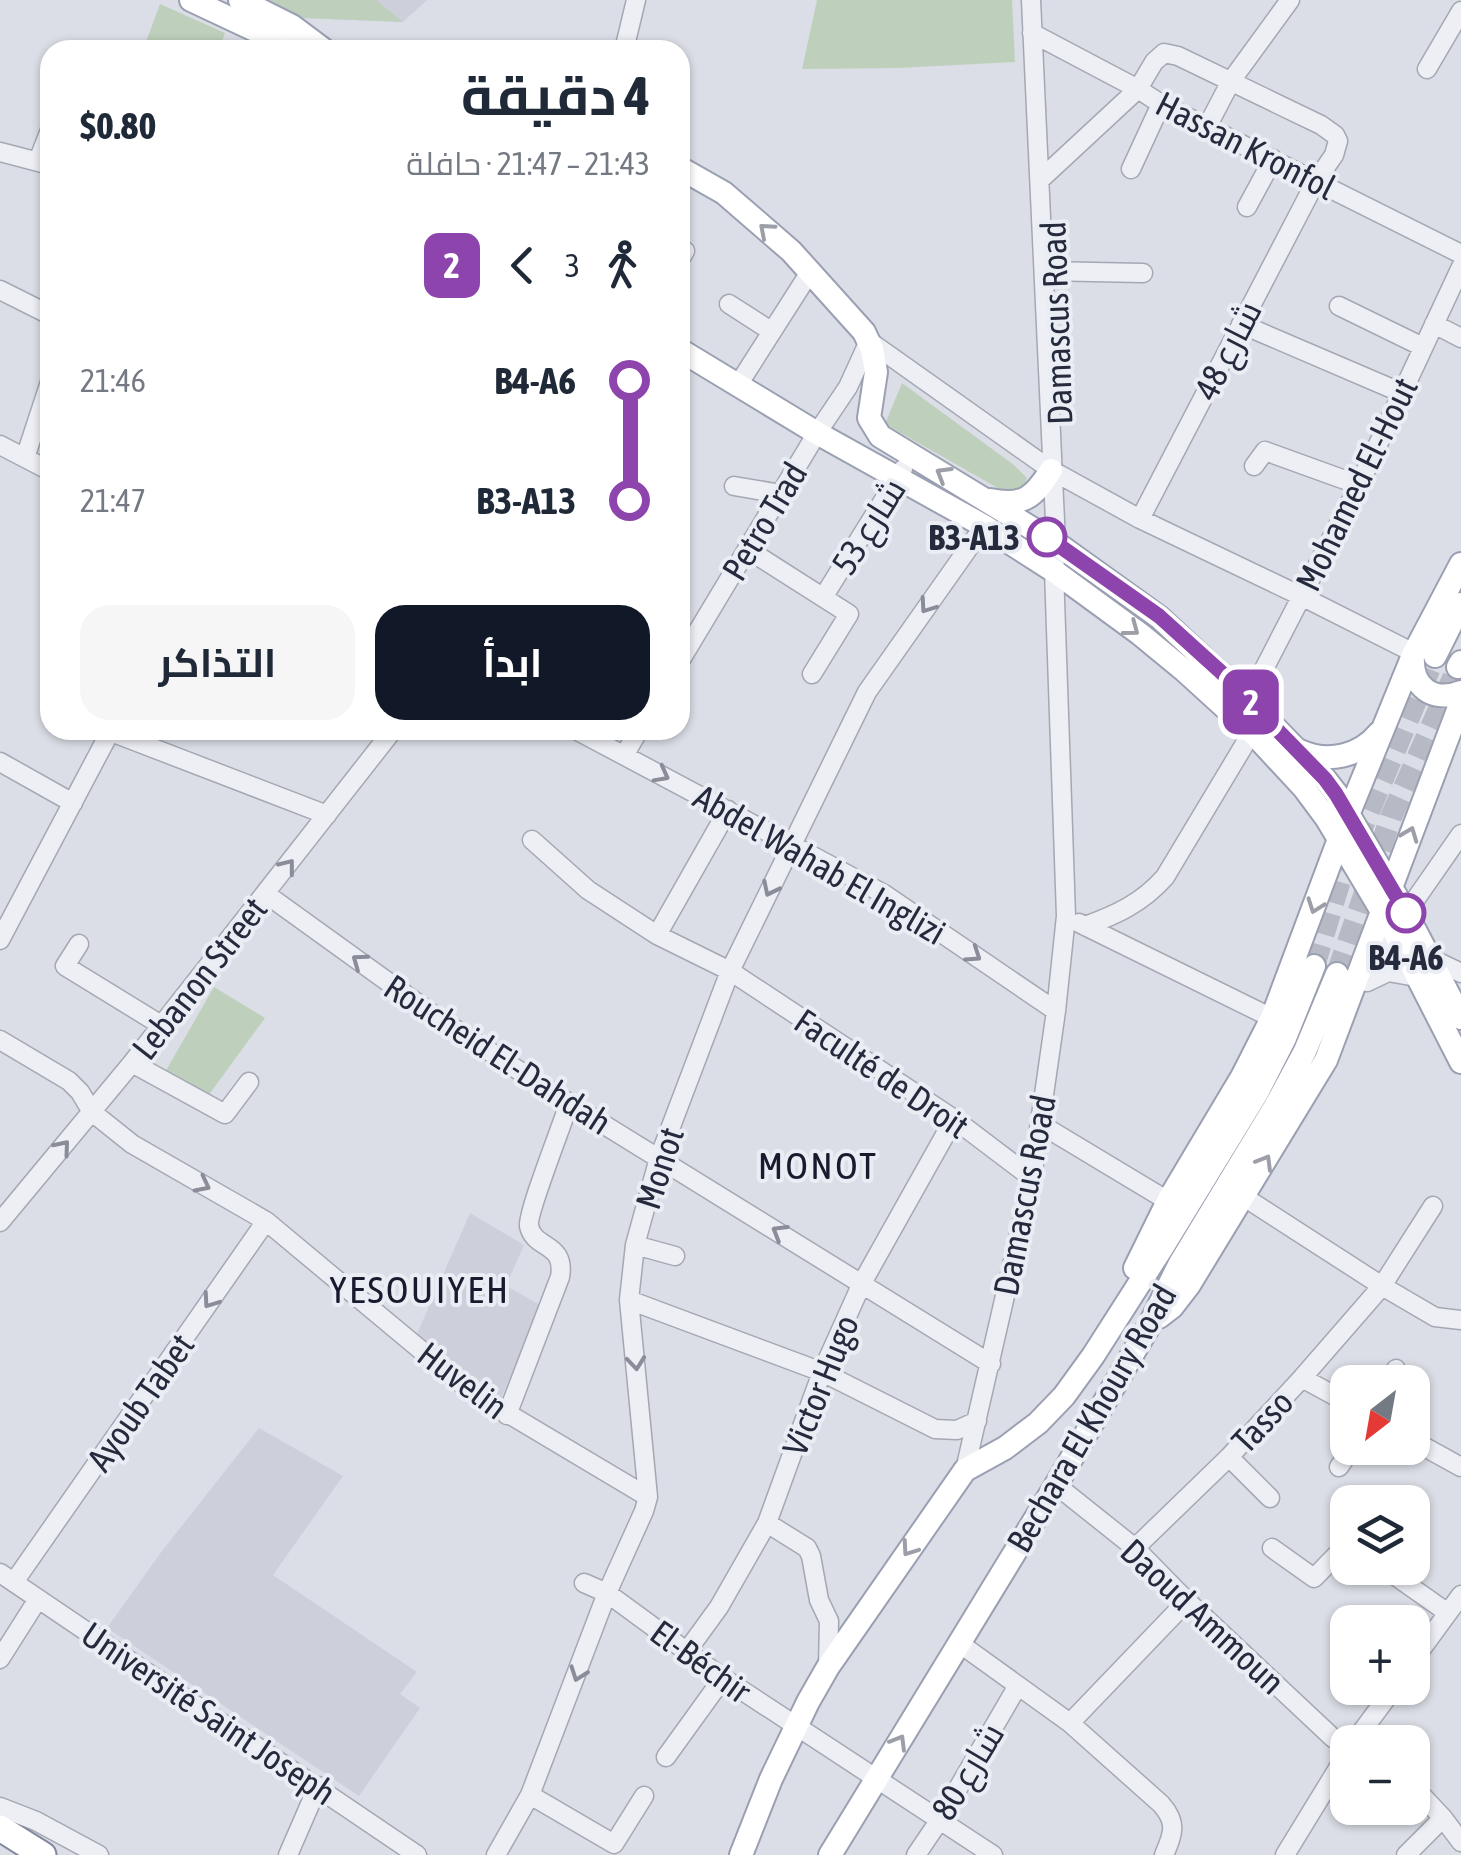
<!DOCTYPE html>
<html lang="ar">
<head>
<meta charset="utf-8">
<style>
	:root { --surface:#fff; --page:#f6f6f7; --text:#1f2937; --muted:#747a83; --accent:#111827 }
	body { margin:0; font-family:"Asap Condensed",Cairo,sans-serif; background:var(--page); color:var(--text); direction:rtl; height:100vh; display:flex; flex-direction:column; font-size:38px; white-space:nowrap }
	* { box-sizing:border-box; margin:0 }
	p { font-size:32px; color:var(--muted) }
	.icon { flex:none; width:55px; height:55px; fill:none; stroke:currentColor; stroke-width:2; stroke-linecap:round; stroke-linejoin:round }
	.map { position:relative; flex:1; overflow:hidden; direction:ltr }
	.drawer { position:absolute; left:40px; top:40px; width:650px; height:700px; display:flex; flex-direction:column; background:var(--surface); border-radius:30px; box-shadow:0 2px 8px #0004; direction:rtl }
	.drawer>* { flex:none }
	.badge { padding:0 20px; border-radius:15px; font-size:35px; line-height:65px }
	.needle { width:65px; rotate:211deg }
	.tools { position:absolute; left:1330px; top:1365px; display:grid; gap:20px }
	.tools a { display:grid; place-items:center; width:100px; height:100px; border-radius:20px; background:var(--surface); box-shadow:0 2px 8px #0004; font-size:50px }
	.map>.badge { position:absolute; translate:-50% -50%; box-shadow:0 0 0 5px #fff }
	.legs { display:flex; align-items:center; gap:15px; height:110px; padding:0 40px; font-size:32px }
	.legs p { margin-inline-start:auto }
	.headline { display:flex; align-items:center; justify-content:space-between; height:170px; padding:0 40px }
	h1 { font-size:55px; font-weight:700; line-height:75px }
	.cta { display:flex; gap:20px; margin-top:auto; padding:20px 40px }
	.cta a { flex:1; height:115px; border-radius:30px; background:var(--accent); color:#fff; font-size:40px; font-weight:700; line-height:115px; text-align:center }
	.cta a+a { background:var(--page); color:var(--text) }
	ul { padding:0 40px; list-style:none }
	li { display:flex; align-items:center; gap:35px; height:120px; font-size:38px }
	li i { display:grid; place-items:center; width:15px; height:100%; margin:0 12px; background:currentColor }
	li i::after { content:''; width:25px; height:25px; margin:-12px; border:8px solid; border-radius:50%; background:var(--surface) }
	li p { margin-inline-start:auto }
	li:first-child i { background:linear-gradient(#0000 50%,currentColor 0) }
	li:last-child i { background:linear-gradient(currentColor 50%,#0000 0) }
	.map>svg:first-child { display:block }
	.built { fill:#cdd0db }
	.green { fill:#bed0bc }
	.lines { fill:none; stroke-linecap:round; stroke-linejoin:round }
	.major-tunnel { stroke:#b7bac4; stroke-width:22; stroke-dasharray:22 11; stroke-linecap:butt }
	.minor-casing { stroke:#a4a8b3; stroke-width:21 }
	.major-casing { stroke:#9aa0b2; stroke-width:26 }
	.highway-casing { stroke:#82889d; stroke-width:29 }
	.minor { stroke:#eeeff5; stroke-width:18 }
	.major { stroke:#fff; stroke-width:22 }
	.highway { stroke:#fff; stroke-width:25 }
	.oneway { stroke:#9d9fa8 }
	.oneway2 { stroke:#8a8c99 }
	.line-1-casing { stroke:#fff; stroke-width:22 }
	.line-1 { stroke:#8e44ad; stroke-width:15 }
	.stop-1-dot { fill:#fff; stroke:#8e44ad; stroke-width:5 }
	.labels { text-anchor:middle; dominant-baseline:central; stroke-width:8; stroke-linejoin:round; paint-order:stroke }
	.street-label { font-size:35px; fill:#252a3d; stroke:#eaedf4 }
	.stop-label { font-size:35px; font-weight:bold; fill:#252a3d; stroke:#eaedf4; text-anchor:end }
	.neighbourhood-label { font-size:38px; letter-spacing:2.5px; fill:#171b2d; stroke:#eaedf4 }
</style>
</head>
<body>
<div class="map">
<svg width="1461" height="1855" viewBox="0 0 1461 1855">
	<rect width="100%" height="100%" fill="#dbdee6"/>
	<!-- built -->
	<path class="built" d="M288,0h139l-24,22 -100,-4z
		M470,1213l54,32 -18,41 36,20 -41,92 -26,-14 -59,-48z
		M259,1428l84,48 -70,99 144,97 -17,22 20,14 -61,88 -252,-168 55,-77z"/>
	<!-- green -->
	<path class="green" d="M263,0h113l27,22 -100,-4z
		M817,0h195l3,62 -117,6 -96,1z
		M160,4l65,29 -6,17h-76z
		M902,383l112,82 13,13 -7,15 -17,-2 -118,-67z
		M214,987l51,31 -57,78 -44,-22z"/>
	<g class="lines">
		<!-- major-tunnel -->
		<path class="major-tunnel" d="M1314,966l27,-89 94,-221
			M1337,974l54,-157 67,-150"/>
		<defs>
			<path id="minor" d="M1032,33l106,56 23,15 300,150
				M624,50l12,-50
				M1427,69l34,-58
				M1207,127l24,-46 59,-81
				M0,152l50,13
				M38,161l12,-31
				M1131,169l30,-65
				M1041,179l97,-90 16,-27 10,-9 14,3 143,69 14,10 3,6 -4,14 -18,26 -176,338
				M1247,207l26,-48
				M680,259l5,-8
				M1044,271l99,2
				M0,290l50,25
				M729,304l42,27
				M1339,306l84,41
				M1241,324l161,69
				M1434,324l27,14
				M738,385l72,-113
				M0,445l50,26
				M25,458l25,-76
				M1254,466l11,-15 94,34
				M734,486l47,8
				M747,549l102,65 -37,60
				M824,596l79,-127
				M680,661l137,-228 31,-46 21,-46 182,129 89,49 161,77 113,57
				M1248,700l111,-215 102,-218
				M106,730l221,85
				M576,730l308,164 172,117
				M625,754l14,-24
				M0,762l73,41
				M532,840l56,50 69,45 73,36 224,148 78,59
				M266,894l172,124 131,85 422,261
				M1079,923l193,95
				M1085,926c31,-11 57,-23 80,-49l87,-145
				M657,935l71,-125
				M0,940l110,-208
				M79,944l-14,22 96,59
				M1428,957l33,16
				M1368,981l38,-68 55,-79
				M1367,982l21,-10 28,5
				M0,1040l69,41 11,11 12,20 40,32 134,77 204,170 178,106
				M132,1063l93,51 24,-32
				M1040,1124l128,77
				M1244,1197l138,89 53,31 26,3
				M0,1222l132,-159 261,-333
				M635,1245l40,11
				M629,1300l193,72 113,57 22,1 20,-9
				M1302,1378l46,25
				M1389,1382l7,-13
				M507,1415l53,-138c6,-35 -26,-27 -31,-51 -2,-13 34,-103 40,-123
				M1412,1440l49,27
				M1229,1457l41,41
				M1339,1467l13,-19
				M965,1470l67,-292 24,-167 10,-95 -12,-345 2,-28 -25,-543
				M1056,1485l79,63 52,53 146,137 19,4
				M767,1523l40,25 4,8 8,44 10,21 -1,46
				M1135,1548l94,-91 73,-79 80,-92 51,-80
				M1272,1548l42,30 34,-35
				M1384,1568l64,45
				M0,1573l417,282
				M14,1582l252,-361
				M584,1583l23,10 116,85 270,177
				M959,1643l111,80 91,81c17,19 12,30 3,51
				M687,1651l32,-44 48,-84 55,-151 40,-89 92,-164
				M0,1659l38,-60
				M1412,1662l49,-67
				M1070,1723l117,-122
				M1354,1742l40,-54
				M666,1757l57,-79
				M1412,1785l31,33 18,24
				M530,1795l84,49 30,-48
				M0,1807l36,14 63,34
				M288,1855l30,-69
				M496,1855l34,-60 77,-202 37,-82 4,-14 -19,-197 6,-55 24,-87 71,-187 137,-279 117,-166
				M916,1855l23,-34 78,-134
				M1285,1855l63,-103
				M1406,1855l37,-37"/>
			<path id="major" d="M191,0l66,31 32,19
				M240,0l52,26 32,24
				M680,168l44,25 67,58 73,81 8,17 4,23 -7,46 11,18 176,107 103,74 89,83 77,79 11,14 70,120 55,105
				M680,350l137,83 167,93 70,45 86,63 45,37 67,61 52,56 23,31 68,114 66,129
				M990,500c33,7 44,-3 61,-30
				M1435,656l26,-52
				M1413,657c-2,30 20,46 48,35
				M1458,667l3,-5
				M1300,751c28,13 60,5 79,-18
				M1135,1268l33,-67 74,-124 30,-59 76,-203 66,-162 47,-89
				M1159,1317l13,-10 17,-22 137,-225 135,-358
				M741,1855l30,-76 37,-77 20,-35 137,-197 40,-22 33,-25 26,-27 29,-40 69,-108 95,-155 28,-55 29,-72
				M830,1855l226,-370 93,-159 30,-61 97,-160 29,-54 32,-77"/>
			<path id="highway" d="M0,1828l43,27"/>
		</defs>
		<!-- minor casing -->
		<use href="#minor" class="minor-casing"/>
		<!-- major casing -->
		<use href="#major" class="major-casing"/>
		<!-- highway casing -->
		<use href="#highway" class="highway-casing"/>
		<!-- minor -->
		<use href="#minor" class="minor"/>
		<!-- major -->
		<use href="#major" class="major"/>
		<!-- highway -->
		<use href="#highway" class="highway"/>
	</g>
	<!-- one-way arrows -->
	<defs><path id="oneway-chevron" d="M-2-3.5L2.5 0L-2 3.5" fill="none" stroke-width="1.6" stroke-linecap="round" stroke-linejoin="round" transform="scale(2.5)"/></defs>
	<g class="oneway">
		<use href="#oneway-chevron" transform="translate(766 230) rotate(-139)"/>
		<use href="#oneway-chevron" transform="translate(943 474) rotate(-149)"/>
		<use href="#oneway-chevron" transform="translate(1132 629) rotate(37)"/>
		<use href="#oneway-chevron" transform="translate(1410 834) rotate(-69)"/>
		<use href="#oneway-chevron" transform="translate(1315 906) rotate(110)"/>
		<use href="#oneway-chevron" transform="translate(1265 1162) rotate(-59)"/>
		<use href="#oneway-chevron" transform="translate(909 1549) rotate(125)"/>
		<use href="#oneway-chevron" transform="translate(899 1742) rotate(-59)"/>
	</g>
	<g class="oneway2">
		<use href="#oneway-chevron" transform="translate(927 606) rotate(125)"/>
		<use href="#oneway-chevron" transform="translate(662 775) rotate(28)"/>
		<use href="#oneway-chevron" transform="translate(288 866) rotate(-52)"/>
		<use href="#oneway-chevron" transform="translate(770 889) rotate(116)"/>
		<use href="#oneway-chevron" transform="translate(974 955) rotate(34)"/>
		<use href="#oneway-chevron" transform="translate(359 961) rotate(-144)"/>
		<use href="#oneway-chevron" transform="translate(63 1147) rotate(-50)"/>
		<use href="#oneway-chevron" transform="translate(203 1185) rotate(27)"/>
		<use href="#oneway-chevron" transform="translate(779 1232) rotate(-149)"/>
		<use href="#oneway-chevron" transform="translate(210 1301) rotate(125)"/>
		<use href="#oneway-chevron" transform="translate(636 1363) rotate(84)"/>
		<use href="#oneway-chevron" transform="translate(578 1674) rotate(110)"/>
	</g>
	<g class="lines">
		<defs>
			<path id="line-1" d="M1047,537l112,79 63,57 103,106 11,15 70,119"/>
		</defs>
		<!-- line-1 casing -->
		<use href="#line-1" class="line-1-casing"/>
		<!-- line-1 -->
		<use href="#line-1" class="line-1"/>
	</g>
	<!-- markers -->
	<g class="stop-1-dot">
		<circle cx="1047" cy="537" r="18"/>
		<circle cx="1406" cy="913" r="18"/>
	</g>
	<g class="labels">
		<!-- street labels -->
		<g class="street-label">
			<text transform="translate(1246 145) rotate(27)">Hassan Kronfol</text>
			<text transform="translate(1056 323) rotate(-92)">Damascus Road</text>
			<text transform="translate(1227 350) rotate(-63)">شارع 48</text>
			<text transform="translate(1356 484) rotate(-64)">Mohamed El-Hout</text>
			<text transform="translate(764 521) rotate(-59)">Petro Trad</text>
			<text transform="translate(868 526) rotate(-58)">شارع 53</text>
			<text transform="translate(820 864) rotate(30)">Abdel Wahab El Inglizi</text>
			<text transform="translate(199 978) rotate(-52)">Lebanon Street</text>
			<text transform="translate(498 1054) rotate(33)">Roucheid El-Dahdah</text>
			<text transform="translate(882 1073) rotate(34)">Faculté de Droit</text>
			<text transform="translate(659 1168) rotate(-72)">Monot</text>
			<text transform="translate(1024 1195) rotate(-79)">Damascus Road</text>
			<text transform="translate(463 1380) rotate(37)">Huvelin</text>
			<text transform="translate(820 1385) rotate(-68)">Victor Hugo</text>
			<text transform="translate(140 1402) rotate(-55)">Ayoub Tabet</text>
			<text transform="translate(1091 1418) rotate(-60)">Bechara El Khoury Road</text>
			<text transform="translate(1262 1421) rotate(-47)">Tasso</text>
			<text transform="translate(1203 1616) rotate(43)">Daoud Ammoun</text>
			<text transform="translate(701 1661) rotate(36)">El-Béchir</text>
			<text transform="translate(209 1713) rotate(34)">Université Saint Joseph</text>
			<text transform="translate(967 1771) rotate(-59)">شارع 80</text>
		</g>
		<!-- stop labels -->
		<g class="stop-label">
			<text x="1020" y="537">B3-A13</text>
			<text x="1406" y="957" text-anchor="middle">B4-A6</text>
		</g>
		<!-- neighbourhood labels -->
		<g class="neighbourhood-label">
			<text x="818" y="1165">MONOT</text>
			<text x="420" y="1289">YESOUIYEH</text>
		</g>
	</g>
</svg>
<div class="tools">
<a><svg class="needle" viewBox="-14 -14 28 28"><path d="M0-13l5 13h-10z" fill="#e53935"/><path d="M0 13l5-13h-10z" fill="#747a83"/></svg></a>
<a><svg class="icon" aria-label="layers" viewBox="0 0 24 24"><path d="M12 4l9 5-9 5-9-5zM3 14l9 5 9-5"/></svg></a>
<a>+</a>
<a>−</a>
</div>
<b class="badge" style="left:1251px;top:702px;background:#8e44ad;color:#fff">2</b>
<section class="drawer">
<div class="headline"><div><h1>4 دقيقة</h1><p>21:43 – 21:47 · حافلة</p></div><b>$0.80</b></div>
<div class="legs"><svg class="icon" aria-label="walk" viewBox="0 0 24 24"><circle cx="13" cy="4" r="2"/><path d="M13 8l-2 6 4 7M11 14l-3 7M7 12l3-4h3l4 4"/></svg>3<svg class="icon" aria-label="back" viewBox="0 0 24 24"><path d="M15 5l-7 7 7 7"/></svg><b class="badge" style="background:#8e44ad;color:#fff">2</b></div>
<ul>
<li><i style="color:#8e44ad"></i><b>B4-A6</b><p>21:46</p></li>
<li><i style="color:#8e44ad"></i><b>B3-A13</b><p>21:47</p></li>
</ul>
<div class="cta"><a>ابدأ</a><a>التذاكر</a></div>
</section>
</div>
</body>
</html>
